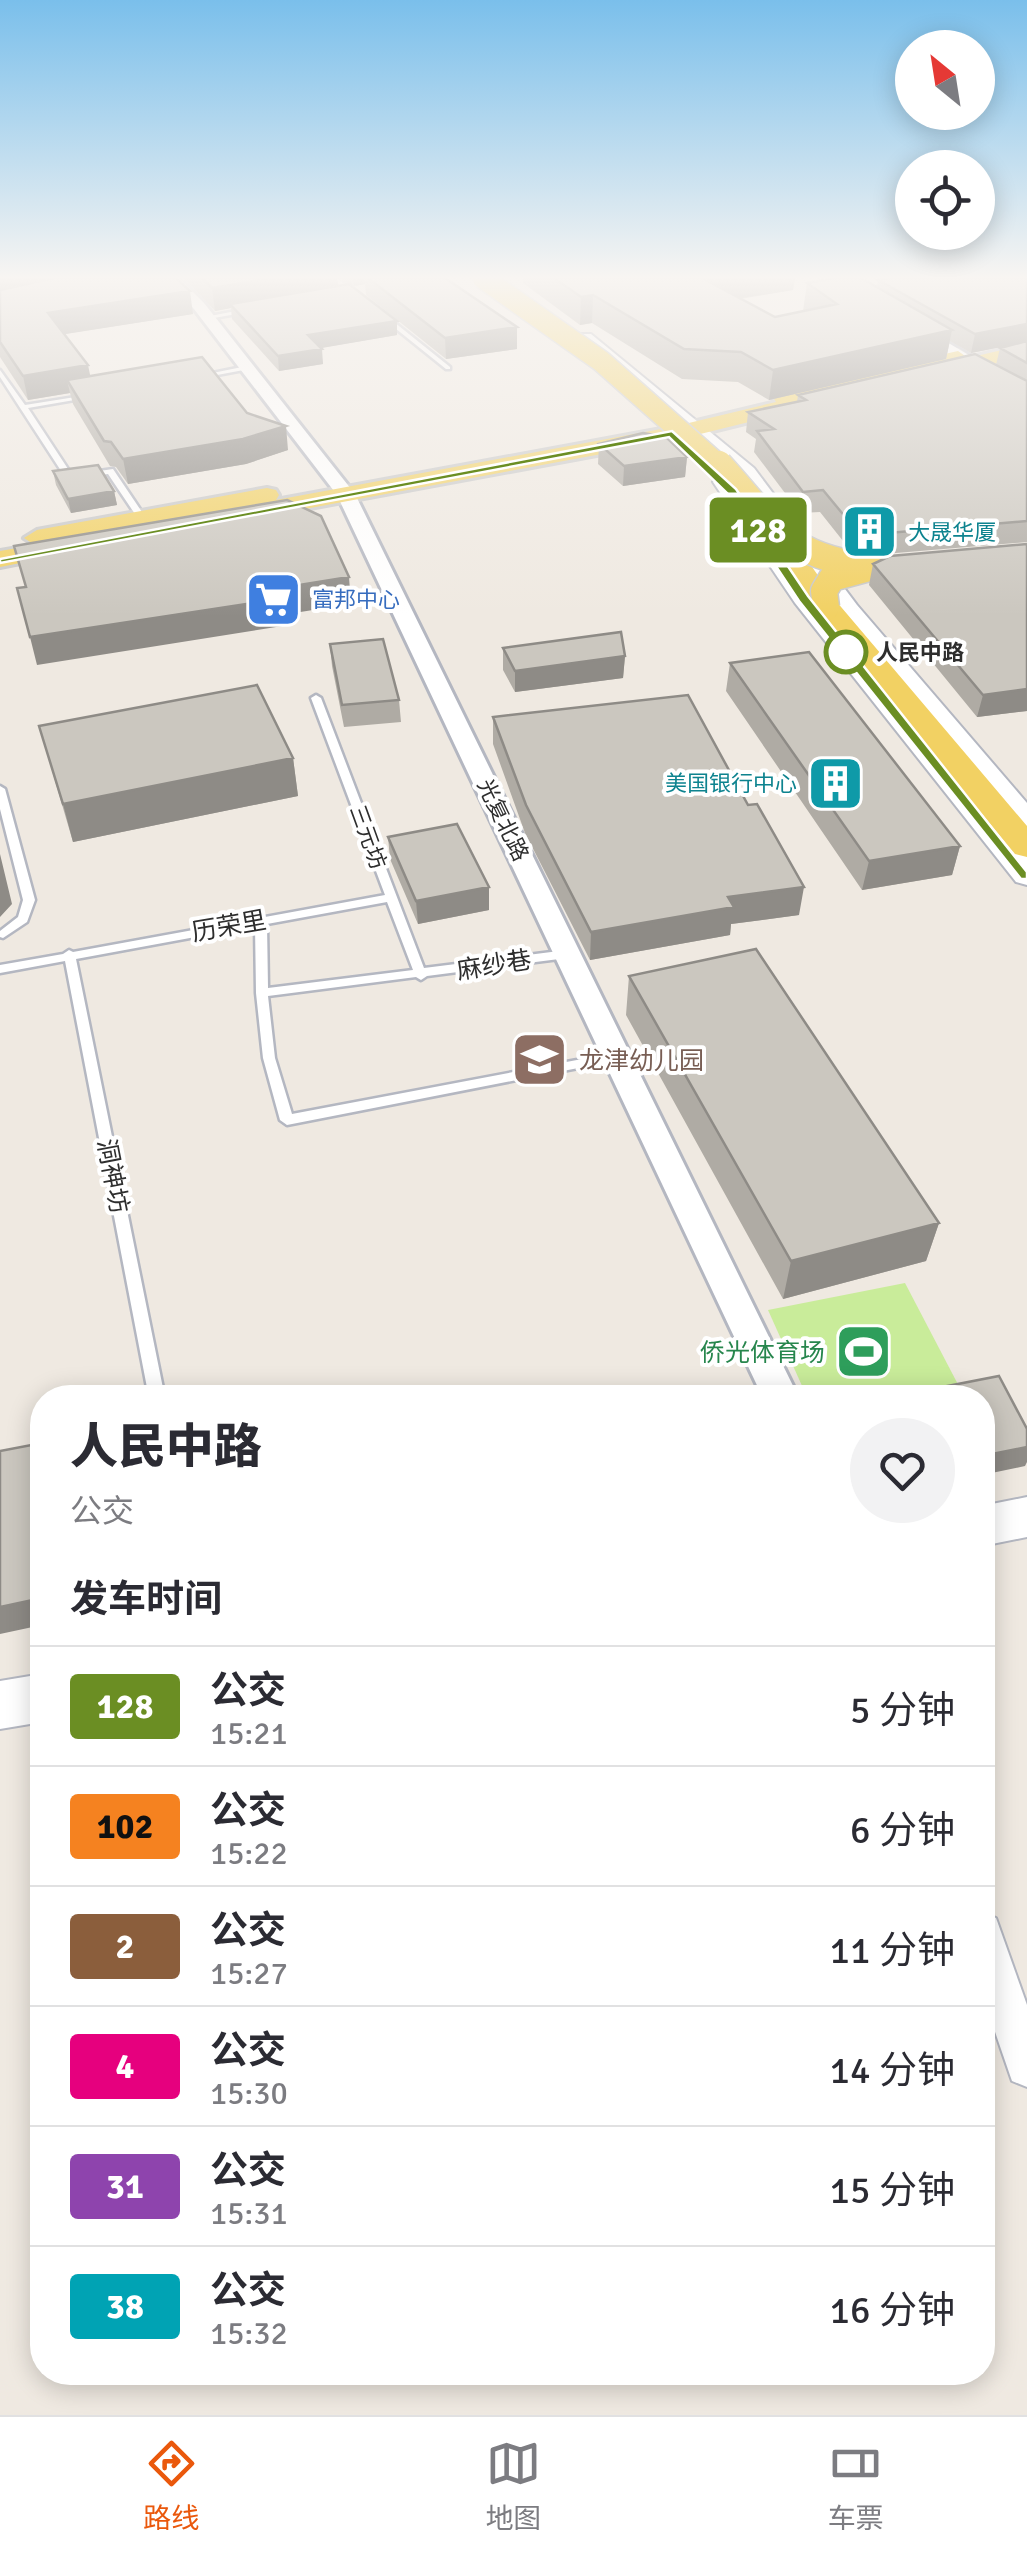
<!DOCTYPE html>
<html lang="zh">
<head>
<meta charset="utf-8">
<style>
	:root { --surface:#fff; --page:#f2f2f3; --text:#2b2b33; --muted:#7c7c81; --line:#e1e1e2; --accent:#ea580c }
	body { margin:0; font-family:Signika,"Noto Sans SC",sans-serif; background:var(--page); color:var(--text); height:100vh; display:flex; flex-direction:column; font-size:38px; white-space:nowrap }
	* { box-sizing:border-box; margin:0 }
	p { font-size:32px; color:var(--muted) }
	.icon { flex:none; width:55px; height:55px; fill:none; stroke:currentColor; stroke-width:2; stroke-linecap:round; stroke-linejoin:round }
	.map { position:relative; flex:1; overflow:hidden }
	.sheet { position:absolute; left:30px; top:1385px; width:965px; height:1000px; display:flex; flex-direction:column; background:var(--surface); border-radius:40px; box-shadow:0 5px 25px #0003 }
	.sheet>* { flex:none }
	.badge { padding:0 20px; border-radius:8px; font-size:35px; line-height:65px }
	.needle { width:65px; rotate:330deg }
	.fabs { position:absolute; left:895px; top:30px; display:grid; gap:20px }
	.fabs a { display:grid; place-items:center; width:100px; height:100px; border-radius:50%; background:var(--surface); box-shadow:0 5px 25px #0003; font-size:50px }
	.map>.badge { position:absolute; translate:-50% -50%; box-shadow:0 0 0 5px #fff }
	h2 { padding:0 40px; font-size:38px; line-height:90px }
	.round { display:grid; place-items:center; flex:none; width:105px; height:105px; border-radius:52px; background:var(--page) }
	.overview { display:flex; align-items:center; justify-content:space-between; height:170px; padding:0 40px }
	h1 { font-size:48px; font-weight:800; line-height:75px }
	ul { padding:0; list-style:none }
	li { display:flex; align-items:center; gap:30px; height:120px; padding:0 40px; border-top:2px solid var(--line) }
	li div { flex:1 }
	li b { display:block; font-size:38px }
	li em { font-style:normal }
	li .badge { min-width:110px; font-weight:700; text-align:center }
	.menu { display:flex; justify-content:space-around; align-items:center; height:140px; border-top:2px solid var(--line); background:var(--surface); font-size:28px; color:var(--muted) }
	.menu a { display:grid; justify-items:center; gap:5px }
	.menu .active { color:var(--accent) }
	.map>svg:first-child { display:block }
	.pitch { fill:#c9ec9a }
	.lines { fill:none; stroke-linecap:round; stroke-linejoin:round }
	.service-casing { stroke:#b4b7c1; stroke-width:5 }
	.minor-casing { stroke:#b4b7c1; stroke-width:4 }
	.tertiary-casing { stroke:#b4b7c1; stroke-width:6 }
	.secondary-casing { stroke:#b4b7c1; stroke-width:4 }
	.primary-casing { stroke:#c9c9c9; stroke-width:6 }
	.service { fill:#fff; fill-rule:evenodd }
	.minor { fill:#fff; fill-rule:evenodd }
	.tertiary { fill:#fff; fill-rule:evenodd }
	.secondary { fill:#fff; fill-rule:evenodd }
	.primary { fill:#f2d163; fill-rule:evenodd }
	.primary-bridge-far1-casing { stroke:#c9c9c9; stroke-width:24; stroke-linecap:butt }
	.primary-bridge-casing { stroke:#c9c9c9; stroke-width:29; stroke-linecap:butt }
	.primary-bridge-far1 { stroke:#f2d163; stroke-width:21 }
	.primary-bridge { stroke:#f2d163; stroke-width:26 }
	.wall { fill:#afaba4 }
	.shaded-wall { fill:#8e8b86 }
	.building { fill:#cbc7bf; stroke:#8e8b86; stroke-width:2.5 }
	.line { fill:#6b8e23; stroke:#fff; stroke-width:2.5 }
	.stop-dot { fill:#fff; stroke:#6b8e23; stroke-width:5 }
	.labels { text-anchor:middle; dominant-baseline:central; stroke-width:8; stroke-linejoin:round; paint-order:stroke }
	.far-culture-label { font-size:22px; fill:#0d838f; stroke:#fff; text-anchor:start }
	.far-shop-label { font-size:22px; fill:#366cbe; stroke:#fff; text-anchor:start }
	.far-stop-label { font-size:22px; font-weight:bold; fill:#2e2e2e; stroke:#fff; text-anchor:start }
	.far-street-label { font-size:22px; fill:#2e2e2e; stroke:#fff }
	.street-label { font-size:25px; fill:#2e2e2e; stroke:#fff }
	.education-label { font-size:25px; fill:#785e54; stroke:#fff; text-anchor:start }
	.leisure-label { font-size:25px; fill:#27864d; stroke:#fff; text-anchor:end }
</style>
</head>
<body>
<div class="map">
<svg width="1027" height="2415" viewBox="0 0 1027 2415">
	<rect width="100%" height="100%" fill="#efe9e1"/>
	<!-- pitch -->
	<path class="pitch" d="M905,1283l58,111 -156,3 -39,-87z"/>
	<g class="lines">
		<defs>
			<path id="service" d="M331,278h6l23,18 -5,1z
				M246,309l2,3 -40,7 -3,-2z
				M380,314h4l66,53v2h-4l-66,-53z
				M247,366l2,3 -53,10 -3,-2z
				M0,370l25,35 63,-10 -2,3 -58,10 44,67 41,-6 33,49 -1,2h-6l-31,-46 -41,6 -67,-103z
				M316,695l5,3 103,270 143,-18 6,4 -6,4 -140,18 -6,4 -5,-3 -148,19 7,62 17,56 322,-61 6,4 -6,4 -327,64 -7,-5 -17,-62 -7,-65 -1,-67 -179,33 89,439h-16l-84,-437 -65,12v-8l63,-11 6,-4 4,2 312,-57 -74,-197zM387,902l26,68 -145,18 -1,-64z
				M0,786l5,3 30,111 -8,22 -24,16 -3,-1v-6l18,-14 5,-17 -23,-91z"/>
			<path id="minor" d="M982,1912l14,6 31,87v82l-15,-6 -30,-87z"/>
			<path id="tertiary" d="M164,278h15l25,25 151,191 444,904h-36l-426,-903 -143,-186z
				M905,323h10l112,67v12l-122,-73z"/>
			<path id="secondary" d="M579,334h12l163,134 103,137 170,198v27l-10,-3 -178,-212 -99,-139 -161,-134z
				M724,476l7,2 80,115 216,264v28l-11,-3 -221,-279 -82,-121z
				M1027,1497v40l-45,9v-40z
				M42,1674v48l-42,7v-48z"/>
			<path id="primary" d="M1027,344v12l-97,23 -10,-7 -110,26v9l-138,34 -432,80 -9,-2 -3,-5 3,-5 -157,30 11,7 -4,5 -81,16v-16l35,-6 -11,-7 13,-8 230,-42 9,2 3,5 -3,5 396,-73 104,-25 -3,-5 11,-7 174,-39 10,7z
				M758,501l9,2 69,98 191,225v31l-12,-3 -199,-241 -70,-105z"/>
		</defs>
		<!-- service casing -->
		<use href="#service" class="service-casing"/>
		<!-- minor casing -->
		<use href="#minor" class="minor-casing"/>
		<!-- tertiary casing -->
		<use href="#tertiary" class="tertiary-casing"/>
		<!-- secondary casing -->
		<use href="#secondary" class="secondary-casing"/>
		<!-- primary casing -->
		<use href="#primary" class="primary-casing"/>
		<!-- service -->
		<use href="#service" class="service"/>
		<!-- minor -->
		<use href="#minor" class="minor"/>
		<!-- tertiary -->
		<use href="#tertiary" class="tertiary"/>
		<!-- secondary -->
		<use href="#secondary" class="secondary"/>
		<!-- primary -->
		<use href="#primary" class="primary"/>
		<defs>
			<path id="primary-bridge-far1" d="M483,278l118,83 120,106"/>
			<path id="primary-bridge" d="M719,464c56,61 66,93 154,103
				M826,607l-2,-16 8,-13 41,-11"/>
		</defs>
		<!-- primary-bridge-far1 casing -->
		<use href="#primary-bridge-far1" class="primary-bridge-far1-casing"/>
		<!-- primary-bridge casing -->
		<use href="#primary-bridge" class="primary-bridge-casing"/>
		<!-- primary-bridge-far1 -->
		<use href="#primary-bridge-far1" class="primary-bridge-far1"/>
		<!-- primary-bridge -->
		<use href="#primary-bridge" class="primary-bridge"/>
	</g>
	<!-- wall -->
	<path class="wall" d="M0,278l193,36 -129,20 26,42 157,37 41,37 -42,14 -118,20 -12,-17 -6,-1 -37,-62 -3,-11 -42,7 -28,-43z
		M184,278h153l1,8 59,35v14l-77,13 3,16 -44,7 -47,-52 -1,-11 -16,3z
		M338,278h107l72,49v22l-71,10 -80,-64 -1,-11 -11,2z
		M523,278h272l-2,12 -53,9 35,18 28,-6 4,-28 70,4 1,-7 149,-2v264l-143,12 -37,-8 -27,-34 -20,1 -46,-61 2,-13 -10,-7 2,-20 49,-10 1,-7 198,-30 4,-17 19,-5 -48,10 -21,-12 -4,18 -177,41 -31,-18 -56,-3 -90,-56 -12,2 -57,-42z
		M599,444l88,13 -2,20 -62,9 -25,-22z
		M53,471l61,20 3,14 -46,8 -15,-28z
		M1027,544v167l-50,6 -108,-132 4,-21z
		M330,644l69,56 2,22 -57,5 -12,-61z
		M503,648l122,8 -2,22 -108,14 -12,-22z
		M730,663l230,183 -8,29 -90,15 -136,-199z
		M493,717l255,88 51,110 -68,9 -1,11 -140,25 -65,-127 -32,-89z
		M39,726l254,32 5,38 -225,46z
		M388,837l101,50v23l-71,14 -28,-65z
		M629,976l310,247 -13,38 -143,38 -157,-284z"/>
	<!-- shaded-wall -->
	<path class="shaded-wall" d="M0,278h99l-99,20z
		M272,278h65l1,11 -108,15 1,4 -16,3 -3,-23z
		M353,278h12v6l-11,2z
		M701,278h94l-2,12 -95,15z
		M190,291l3,23 -140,22 -5,-23z
		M593,295l-1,28 -12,2 1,-28z
		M397,321v14l-87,15 -2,-15z
		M1027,324v18l-56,11 4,-19z
		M517,327v22l-71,10 -1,-21z
		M952,330l-6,29 -177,41 4,-30z
		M322,349l1,15 -44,7 -1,-15z
		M88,365l5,24 -26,-9 3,13 -42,7 -5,-24z
		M286,426l2,24 -42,14 -118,20 -5,-25z
		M687,457l-2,20 -62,9 1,-20z
		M114,491l3,14 -46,8 -3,-14z
		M349,577l2,27 -57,9 1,11 -258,41 -7,-28 257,-50z
		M625,656l-2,22 -108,14v-21z
		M1027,689v22l-50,6 6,-22z
		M293,758l5,38 -225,46 -10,-38z
		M960,846l-8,29 -90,15 7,-29z
		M0,854l12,50 -12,13z
		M489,887v23l-71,14 -2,-23z
		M804,887l-5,28 -68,9 -1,11 -140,25 1,-28 137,-35z
		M939,1223l-13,38 -143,38 8,-38z
		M1027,1447v15l-2,4 -43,9v-19z
		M42,1598v27l-42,9v-27z"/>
	<!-- building -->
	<path class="building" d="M54,278h122l14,13 -142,22 40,52 -65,11 -23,-34v-52z
		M202,278h70l-60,10z
		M368,278h77l72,49 -72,11z
		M554,278h148l73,39 62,-13 -30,-21 28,-5h26l91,52 -179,40 -32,-18 -57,-3 -91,-54 -12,2z
		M891,278h136v46l-52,10 -97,-54z
		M349,284l48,37 -89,14 14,14 -44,7 -48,-52z
		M1027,341v22l-27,-15z
		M975,354l52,27v140l-139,12 -37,-9 -28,-34 -20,2 -46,-61 17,-2 -26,-17 58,-12 -8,-5z
		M202,357l45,56 39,13 -43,13 -120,20 -12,-17 -7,-1 -37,-61z
		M643,433l23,4 21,20 -63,9 -25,-22z
		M98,465l16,26 -46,8 -15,-28z
		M287,500l34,16 28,61 -62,10 5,10 -262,40 -13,-49 9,-1 -12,-41z
		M1027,544v145l-44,6 -110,-131 17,-8z
		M621,632l4,24 -110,15 -12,-23z
		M383,639l16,61 -57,5 -12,-61z
		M809,652l151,194 -91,15 -139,-198z
		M257,685l36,73 -230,46 -24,-78z
		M688,695l60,110 9,-1 47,83 -76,10 6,10 -143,25 -65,-127 -33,-88z
		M457,824l32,63 -73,14 -28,-64z
		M756,949l183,274 -148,38 -162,-285z
		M999,1376l28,53v18l-45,9v-58h-96z
		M42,1443v155l-42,9v-156z"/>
	<!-- sky -->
	<linearGradient id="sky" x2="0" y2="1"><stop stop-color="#7abfeb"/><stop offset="0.45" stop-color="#f8f5f2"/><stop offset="1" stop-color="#f8f5f2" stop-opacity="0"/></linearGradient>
	<rect width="1027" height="616" fill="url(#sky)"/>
	<!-- line -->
	<path class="line" d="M672,431l64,58 72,107 219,276v7h-6l-222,-278 -71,-107 -59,-57 -669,126v-4z"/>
	<!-- icons -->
	<defs>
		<symbol id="building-square" viewBox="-11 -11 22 22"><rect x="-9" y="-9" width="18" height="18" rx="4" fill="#0f9aa8" stroke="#fff"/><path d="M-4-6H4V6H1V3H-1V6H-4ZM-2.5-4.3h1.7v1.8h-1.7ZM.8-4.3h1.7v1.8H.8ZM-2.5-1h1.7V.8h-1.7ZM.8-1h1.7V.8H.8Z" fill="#fff"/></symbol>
		<symbol id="supermarket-square" viewBox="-11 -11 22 22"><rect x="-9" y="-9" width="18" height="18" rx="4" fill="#3f7fe0" stroke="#fff"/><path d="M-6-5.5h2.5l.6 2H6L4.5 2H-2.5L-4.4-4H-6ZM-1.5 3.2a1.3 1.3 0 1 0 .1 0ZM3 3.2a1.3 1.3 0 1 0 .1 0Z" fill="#fff"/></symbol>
		<symbol id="school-square" viewBox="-11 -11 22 22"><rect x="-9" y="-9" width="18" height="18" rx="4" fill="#8d6e63" stroke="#fff"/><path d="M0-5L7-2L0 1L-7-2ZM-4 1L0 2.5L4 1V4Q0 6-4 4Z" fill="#fff"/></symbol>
		<symbol id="stadium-square" viewBox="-11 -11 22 22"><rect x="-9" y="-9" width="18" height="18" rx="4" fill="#2e9e5b" stroke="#fff"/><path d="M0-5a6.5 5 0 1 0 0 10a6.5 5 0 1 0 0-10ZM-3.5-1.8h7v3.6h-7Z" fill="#fff"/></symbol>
	</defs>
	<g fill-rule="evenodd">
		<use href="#building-square" x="838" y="500" width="63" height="63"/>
		<use href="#supermarket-square" x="242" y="568" width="63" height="63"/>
		<use href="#building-square" x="804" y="752" width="63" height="63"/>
		<use href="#school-square" x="508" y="1028" width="63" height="63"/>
		<use href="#stadium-square" x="832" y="1320" width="63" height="63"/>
	</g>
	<!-- markers -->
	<circle class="stop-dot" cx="846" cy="652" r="20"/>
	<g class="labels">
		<!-- far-culture labels -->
		<g class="far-culture-label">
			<text x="908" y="532">大晟华厦</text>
			<text x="797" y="783" text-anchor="end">美国银行中心</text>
		</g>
		<!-- far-shop labels -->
		<g class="far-shop-label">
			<text x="312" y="599">富邦中心</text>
		</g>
		<!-- far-stop labels -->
		<g class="far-stop-label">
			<text x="876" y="652">人民中路</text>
		</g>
		<!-- far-street labels -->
		<g class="far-street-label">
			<text transform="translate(503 820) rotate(64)">光复北路</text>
			<text transform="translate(368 837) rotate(70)">三元坊</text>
		</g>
		<!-- street labels -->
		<g class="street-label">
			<text transform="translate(229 926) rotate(-10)">历荣里</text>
			<text transform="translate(494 965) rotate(-9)">麻纱巷</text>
			<text transform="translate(113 1176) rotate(79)">洞神坊</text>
		</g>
		<!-- education labels -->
		<g class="education-label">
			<text x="579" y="1060">龙津幼儿园</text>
		</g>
		<!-- leisure labels -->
		<g class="leisure-label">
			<text x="825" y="1352">侨光体育场</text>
		</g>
	</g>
</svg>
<div class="fabs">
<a><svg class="needle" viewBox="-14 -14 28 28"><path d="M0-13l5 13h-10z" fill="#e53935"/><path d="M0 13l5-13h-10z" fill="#7c7c81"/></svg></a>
<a><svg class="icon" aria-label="locate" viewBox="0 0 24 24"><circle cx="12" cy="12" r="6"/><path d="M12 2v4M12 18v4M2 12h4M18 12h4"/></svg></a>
</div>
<b class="badge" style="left:758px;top:530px;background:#6b8e23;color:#fff">128</b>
<section class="sheet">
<div class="overview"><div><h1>人民中路</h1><p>公交</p></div><a class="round"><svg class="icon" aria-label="heart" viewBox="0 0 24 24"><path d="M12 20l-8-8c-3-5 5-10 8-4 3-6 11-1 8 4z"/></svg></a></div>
<h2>发车时间</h2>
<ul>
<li><span class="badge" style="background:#6b8e23;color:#fff">128</span><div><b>公交</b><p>15:21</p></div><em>5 分钟</em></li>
<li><span class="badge" style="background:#f58220;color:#111">102</span><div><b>公交</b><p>15:22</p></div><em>6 分钟</em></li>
<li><span class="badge" style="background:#8b5e3c;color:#fff">2</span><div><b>公交</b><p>15:27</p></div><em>11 分钟</em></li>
<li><span class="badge" style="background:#e6007e;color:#fff">4</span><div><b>公交</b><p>15:30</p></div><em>14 分钟</em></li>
<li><span class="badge" style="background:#8e44ad;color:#fff">31</span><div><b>公交</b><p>15:31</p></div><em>15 分钟</em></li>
<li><span class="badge" style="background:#00a3b4;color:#fff">38</span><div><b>公交</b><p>15:32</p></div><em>16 分钟</em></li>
</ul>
</section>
</div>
<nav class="menu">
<a class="active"><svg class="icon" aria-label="directions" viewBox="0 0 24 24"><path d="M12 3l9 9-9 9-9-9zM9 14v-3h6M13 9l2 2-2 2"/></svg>路线</a>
<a><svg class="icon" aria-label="map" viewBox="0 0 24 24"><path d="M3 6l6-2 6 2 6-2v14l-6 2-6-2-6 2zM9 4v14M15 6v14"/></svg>地图</a>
<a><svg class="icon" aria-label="tickets" viewBox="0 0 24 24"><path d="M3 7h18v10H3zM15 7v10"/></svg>车票</a>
</nav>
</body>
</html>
